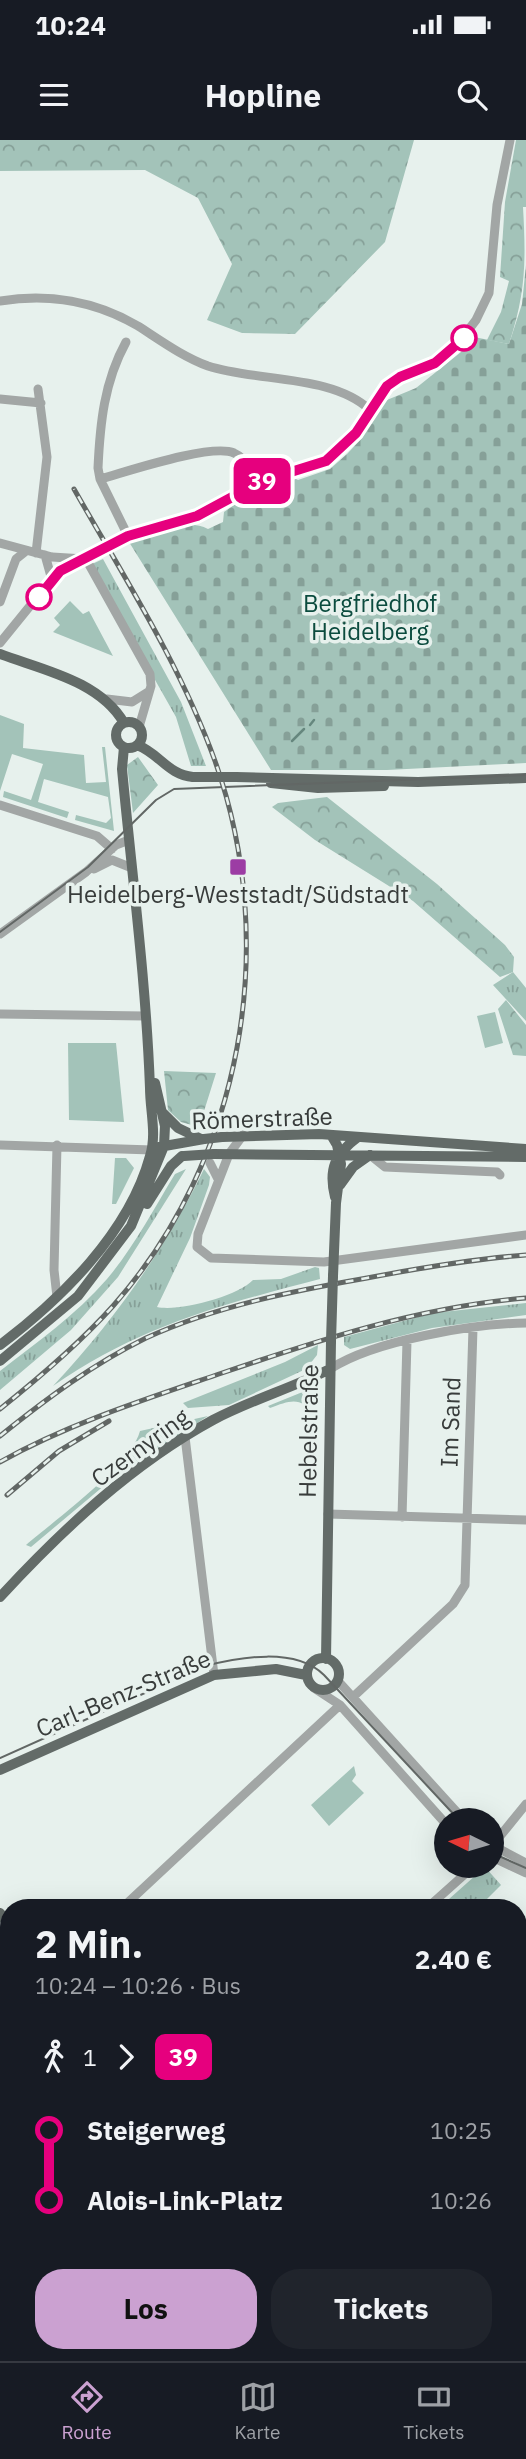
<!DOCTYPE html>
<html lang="de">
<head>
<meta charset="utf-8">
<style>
	:root { --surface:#171b24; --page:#20242c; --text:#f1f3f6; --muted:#9ea1a6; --line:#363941; --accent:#cba1d1 }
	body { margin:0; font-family:"IBM Plex Sans",sans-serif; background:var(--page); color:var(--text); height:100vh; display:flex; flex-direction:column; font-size:26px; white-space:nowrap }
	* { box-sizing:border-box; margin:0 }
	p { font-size:23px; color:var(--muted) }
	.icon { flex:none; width:38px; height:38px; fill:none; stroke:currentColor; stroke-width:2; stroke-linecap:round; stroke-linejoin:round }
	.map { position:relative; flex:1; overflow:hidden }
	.side { position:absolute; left:0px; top:1759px; width:527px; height:464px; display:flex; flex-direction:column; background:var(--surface); border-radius:28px 28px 0 0; box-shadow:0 7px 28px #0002 }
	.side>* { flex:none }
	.badge { padding:0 14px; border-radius:10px; font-size:24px; line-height:46px }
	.needle { width:46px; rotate:275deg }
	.buttons { position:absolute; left:434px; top:1668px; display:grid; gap:14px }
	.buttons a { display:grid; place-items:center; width:70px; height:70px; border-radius:50%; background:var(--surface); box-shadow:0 7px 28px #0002; font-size:35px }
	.map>.badge { position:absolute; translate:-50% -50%; box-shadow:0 0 0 4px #fff }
	.legs { display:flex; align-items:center; gap:10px; height:77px; padding:0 35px; font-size:23px }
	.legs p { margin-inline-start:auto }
	.summary { display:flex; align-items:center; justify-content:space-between; height:119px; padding:0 35px }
	h1 { font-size:38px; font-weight:800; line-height:52px }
	.action { display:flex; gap:14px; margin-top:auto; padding:14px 35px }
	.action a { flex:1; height:80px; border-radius:28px; background:var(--accent); color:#111; font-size:28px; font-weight:800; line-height:80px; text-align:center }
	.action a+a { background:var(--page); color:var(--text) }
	ul { padding:0 35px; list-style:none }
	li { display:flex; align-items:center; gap:24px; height:70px; font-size:26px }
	li i { display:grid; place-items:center; width:10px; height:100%; margin:0 9px; background:currentColor }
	li i::after { content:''; width:18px; height:18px; margin:-9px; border:5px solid; border-radius:50%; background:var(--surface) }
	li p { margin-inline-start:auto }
	li:first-child i { background:linear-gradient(#0000 50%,currentColor 0) }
	li:last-child i { background:linear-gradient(currentColor 50%,#0000 0) }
	.status { display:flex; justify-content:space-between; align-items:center; height:49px; padding:0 35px; background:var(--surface); direction:ltr }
	.status svg { height:19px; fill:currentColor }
	header { display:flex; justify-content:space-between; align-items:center; height:91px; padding:0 35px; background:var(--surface); font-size:32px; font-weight:800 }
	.tab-bar { display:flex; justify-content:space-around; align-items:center; height:98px; border-top:2px solid var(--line); background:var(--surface); font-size:19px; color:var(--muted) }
	.tab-bar a { display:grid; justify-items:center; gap:4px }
	.tab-bar .active { color:var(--accent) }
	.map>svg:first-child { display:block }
	.grass { fill:url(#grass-tufts) }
	.forest { fill:url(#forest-crowns) }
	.cemetery { fill:url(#cemetery-stones) }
	.garden { fill:#a3c3b9 }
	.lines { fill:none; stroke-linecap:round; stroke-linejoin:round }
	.stream { stroke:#66877e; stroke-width:2.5 }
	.minor { stroke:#a2a6a5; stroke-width:9 }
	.major { stroke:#636b68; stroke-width:10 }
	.tram { stroke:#626765; stroke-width:2 }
	.rail-casing { stroke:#626765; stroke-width:5 }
	.rail { stroke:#e7f1ed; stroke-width:2.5; stroke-dasharray:8; stroke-linecap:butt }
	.minor-bridge { stroke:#a2a6a5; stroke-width:9 }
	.major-bridge { stroke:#636b68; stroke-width:10 }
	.line-1-casing { stroke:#fff; stroke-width:16 }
	.line-1 { stroke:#e6007e; stroke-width:10 }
	.stop-1-dot { fill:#fff; stroke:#e6007e; stroke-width:3.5 }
	.poi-dot { fill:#9c3ca4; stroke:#e7f1ed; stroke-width:2.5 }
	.labels { text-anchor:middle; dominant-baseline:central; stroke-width:7; stroke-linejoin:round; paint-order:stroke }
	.park-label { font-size:24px; fill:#0b4b3e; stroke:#e7f1ed }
	.poi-label { font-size:24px; fill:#383c3b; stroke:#e7f1ed }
	.street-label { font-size:24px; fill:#383c3b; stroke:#e7f1ed }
</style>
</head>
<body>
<div class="status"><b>10:24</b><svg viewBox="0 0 49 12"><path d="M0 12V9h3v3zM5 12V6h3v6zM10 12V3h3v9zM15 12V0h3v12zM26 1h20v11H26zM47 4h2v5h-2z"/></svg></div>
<header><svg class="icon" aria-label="menu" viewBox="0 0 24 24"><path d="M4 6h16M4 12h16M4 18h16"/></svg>Hopline<svg class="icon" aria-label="search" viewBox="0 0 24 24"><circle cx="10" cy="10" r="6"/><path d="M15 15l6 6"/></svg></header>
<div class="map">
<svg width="526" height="2221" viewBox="0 0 526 2221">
	<defs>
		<pattern id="grass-tufts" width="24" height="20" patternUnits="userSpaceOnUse" patternTransform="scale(1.75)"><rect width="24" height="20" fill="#a3c3b9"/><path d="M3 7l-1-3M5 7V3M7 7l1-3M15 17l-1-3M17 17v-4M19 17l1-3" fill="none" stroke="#86a098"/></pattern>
		<pattern id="forest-crowns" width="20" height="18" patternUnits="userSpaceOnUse" patternTransform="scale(1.75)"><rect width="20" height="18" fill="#a3c3b9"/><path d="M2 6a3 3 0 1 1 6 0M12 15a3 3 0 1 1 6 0" fill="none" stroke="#86a098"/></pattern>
		<pattern id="cemetery-stones" width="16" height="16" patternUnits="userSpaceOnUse" patternTransform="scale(1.75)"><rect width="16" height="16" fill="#a3c3b9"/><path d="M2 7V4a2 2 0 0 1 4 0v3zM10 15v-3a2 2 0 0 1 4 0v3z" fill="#86a098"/></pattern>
	</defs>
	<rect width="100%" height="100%" fill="#e7f1ed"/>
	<!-- grass -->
	<path class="grass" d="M103,419l78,143 25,64h-15l-15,-49 -86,-152z
		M513,832l13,16v33l-33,-36z
		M186,1029l-68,108 -47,53 -71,60v-19c37,-29 76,-56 107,-92 27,-32 46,-69 68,-105z
		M204,1029l6,8 -1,8 -19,53 -33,69c22,5 81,-11 96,-27l28,-1 34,-12 4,1 1,11c-100,26 -180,47 -267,107 61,-65 112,-137 151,-217z
		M526,1163v12l-94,13 -82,21 -6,-4v-8l89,-24z
		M318,1205l-1,10 -11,14 -77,36 -41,3 -5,-5 102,-41z
		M305,1251l8,2 5,8 -2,51h-5l4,-36c-14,-20 -24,-16 -45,-8l-2,-2z
		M208,1276l-90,58 -87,73 -5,-2c28,-24 106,-81 114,-114z
		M485,1727l16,18 -22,22h-39z"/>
	<!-- forest -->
	<path class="forest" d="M0,0h414l-29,102 -90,92 -53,-1 -35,-13 25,-56 -34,-66 -53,-28 -145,1z
		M516,0h10v67h-3c3,54 3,85 -14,137l-22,-4 14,-28 8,-31 -9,-4 5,-75z
		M138,617l20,28 -25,28 -6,-48z
		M327,657l110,87 68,61 9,12 -1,15 -13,5 -87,-76 -98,-61 -43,-33 6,-4z
		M506,860l20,25v31l-13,-1 -15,-46z
		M164,931l52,2 -17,54 -18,-5 -13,-12z"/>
	<!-- cemetery -->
	<path class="cemetery" d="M526,125v498l-139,7h-116l-142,-228c22,-8 57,-25 79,-13l15,-7 1,-10 35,-24 35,-10 4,2 32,-11 17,-15 15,-16 20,-36 34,-14 45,-36 13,-15 35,7 13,-40z"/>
	<!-- garden -->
	<path class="garden" d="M70,461l13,13 6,-3 24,45 -60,-24 7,-7 -6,-7z
		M0,575l24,9 -1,24 61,7 2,28 20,-1 -4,-35h3l9,84 -39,-11 1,-5 30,8 5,-5 -3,-21 -64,-18 -6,23 31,10 -2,6 -64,-21 1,-6 27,9 12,-36 -31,-10 -12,37z
		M495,872l8,31 -18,5 -8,-32z
		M68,903h48l8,79 -55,-2z
		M115,1018h11l8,10 -18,36h-4z
		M354,1626l2,9 -4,6 12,12 -35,33 -18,-21z"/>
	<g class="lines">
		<!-- stream -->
		<path class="stream" d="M310,585l4,-5
			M292,601l12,-12"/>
		<!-- minor -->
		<path class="minor" d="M0,161c48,-8 96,0 138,25 22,14 45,31 70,40 48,16 124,8 162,44
			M126,202c-22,40 -26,82 -28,126l2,11 28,57
			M0,259l41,4
			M100,339c26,-7 111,-36 134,-26 13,6 18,19 23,31
			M125,398l72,-22 65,-35 64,-20 30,-28 31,-47 13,-9 35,-14 19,-14 22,-29 13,-27 8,-88 13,-65
			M0,403l52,14 32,2
			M36,413l11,-96 -9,-68
			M45,415l7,25
			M86,419l64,115 1,12 -12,41
			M0,462l16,-43 10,-8
			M0,503l56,-69 33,-17
			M107,559l25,3 16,-10
			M0,665l97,31 15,13
			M94,729l18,-9 20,8
			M0,794l86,-62 30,-27 13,-5
			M0,874l145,2
			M243,995l-14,19 -31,80 -1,13 14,11 113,4 202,-27
			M0,1005l152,5
			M57,1005l-3,125 3,27
			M370,1015l15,12 112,5 3,3
			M210,1023l8,16
			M330,1229c45,-29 143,-45 196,-46
			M185,1297l29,238
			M328,1374l198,6
			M402,1377l5,-176
			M338,1541l126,139
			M314,1548l26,17 106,119
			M353,1557l100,-93 12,-19 8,-257
			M492,1705l34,18
			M492,1706l34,-42
			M492,1717l34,16
			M122,1768l218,-203
			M427,1768l47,-42
			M0,2157l9,-9
			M0,2187l9,7
			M518,2188l8,8
			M30,2214l8,7
			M353,2221l4,-7
			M452,2221l7,-7"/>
		<!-- major -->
		<path class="major" d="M0,514c43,16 100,27 124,69
			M116 595a13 13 0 1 1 26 0a13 13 0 1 1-26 0Z
			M137,605c22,8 31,30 56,32
			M236,637l182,5 108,-4
			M271,643l47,5 66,-2
			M163,973l15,15 23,11
			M331,995l6,10 4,19 -5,39 -3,73
			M222,997l97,-3 207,15
			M159,1007l45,-8
			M214,1014l312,3
			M340,1045l13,-18 17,-12
			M335,1057c-7,-28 0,-43 23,-60
			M147,1064l24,-38 11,-10
			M0,1205c61,-46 129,-112 150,-189 7,-22 0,-45 0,-68 -4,-107 -18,-213 -28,-319l2,-22
			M0,1221l78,-65 53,-70 33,-80 1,-20 -10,-43
			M0,1457c62,-67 132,-133 213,-177 38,-20 79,-32 117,-51
			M307 1534a16 16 0 1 1 32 0a16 16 0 1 1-32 0Z
			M326,1519l5,-318
			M0,1630l214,-95 62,-6 30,6
			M0,1773l9,12
			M0,1804l9,14
			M284,2214l4,7
			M298,2214l4,7"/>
		<!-- tram -->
		<path class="tram" d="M0,792l88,-65 68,-67 18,-11 352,-14
			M0,1618l205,-92c36,-9 90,-19 119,9l135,145
			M492,1713l34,15"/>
		<defs>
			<path id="rail" d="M0,1269c40,-32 79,-65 113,-103 130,-147 167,-362 102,-545 -34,-95 -91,-184 -141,-272
				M0,1296c46,-37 93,-72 146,-98 70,-32 147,-47 221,-60 53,-10 106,-19 159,-23
				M0,1322c70,-39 146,-63 222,-89 100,-34 198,-66 304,-75
				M7,1355l52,-44 50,-30"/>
		</defs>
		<!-- rail casing -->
		<use href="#rail" class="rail-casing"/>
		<!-- rail -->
		<use href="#rail" class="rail"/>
		<!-- minor-bridge -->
		<path class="minor-bridge" d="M89,417l36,-19"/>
		<!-- major-bridge -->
		<path class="major-bridge" d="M193,637h43
			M204,999l18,-2
			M184,1016l30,-2
			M331,1201l2,-65"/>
	</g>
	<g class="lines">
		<defs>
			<path id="line-1" d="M39,457l21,-26 68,-35 69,-20 65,-35 64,-20 30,-28 31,-47 13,-9 35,-14 29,-25"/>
		</defs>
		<!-- line-1 casing -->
		<use href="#line-1" class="line-1-casing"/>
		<!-- line-1 -->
		<use href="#line-1" class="line-1"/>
	</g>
	<!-- markers -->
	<g class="stop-1-dot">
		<circle cx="464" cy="198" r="12"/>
		<circle cx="39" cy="457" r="12"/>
	</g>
	<rect class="poi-dot" x="229" y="718" width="18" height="18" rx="3.5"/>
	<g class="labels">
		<!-- park labels -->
		<g class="park-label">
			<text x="370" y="463">Bergfriedhof<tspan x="370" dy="28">Heidelberg</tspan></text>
		</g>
		<!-- poi labels -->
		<g class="poi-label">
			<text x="238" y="754">Heidelberg-Weststadt/Südstadt</text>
		</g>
		<!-- street labels -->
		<g class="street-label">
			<text transform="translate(262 978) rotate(-2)">Römerstraße</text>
			<text transform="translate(450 1282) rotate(-88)">Im Sand</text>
			<text transform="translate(308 1291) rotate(-89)">Hebelstraße</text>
			<text transform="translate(140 1307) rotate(-36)">Czernyring</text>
			<text transform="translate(123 1553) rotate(-23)">Carl-Benz-Straße</text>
		</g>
	</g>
</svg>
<div class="buttons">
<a><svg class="needle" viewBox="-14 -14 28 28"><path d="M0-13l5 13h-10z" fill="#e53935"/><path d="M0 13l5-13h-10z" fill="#9ea1a6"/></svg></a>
</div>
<b class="badge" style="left:262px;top:341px;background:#e6007e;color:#fff">39</b>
<section class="side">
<div class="summary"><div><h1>2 Min.</h1><p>10:24 – 10:26 · Bus</p></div><b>2.40 €</b></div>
<div class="legs"><svg class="icon" aria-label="walk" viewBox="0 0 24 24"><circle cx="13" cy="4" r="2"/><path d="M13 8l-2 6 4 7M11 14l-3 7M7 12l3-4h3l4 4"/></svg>1<svg class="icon" aria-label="forward" viewBox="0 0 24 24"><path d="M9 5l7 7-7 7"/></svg><b class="badge" style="background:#e6007e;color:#fff">39</b></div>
<ul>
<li><i style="color:#e6007e"></i><b>Steigerweg</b><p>10:25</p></li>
<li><i style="color:#e6007e"></i><b>Alois-Link-Platz</b><p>10:26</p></li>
</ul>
<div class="action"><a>Los</a><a>Tickets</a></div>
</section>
</div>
<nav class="tab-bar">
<a class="active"><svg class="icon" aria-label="directions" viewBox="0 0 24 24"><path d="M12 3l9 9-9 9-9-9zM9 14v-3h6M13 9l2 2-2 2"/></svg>Route</a>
<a><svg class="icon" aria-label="map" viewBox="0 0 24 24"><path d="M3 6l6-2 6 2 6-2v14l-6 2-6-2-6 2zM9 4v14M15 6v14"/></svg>Karte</a>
<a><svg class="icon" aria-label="tickets" viewBox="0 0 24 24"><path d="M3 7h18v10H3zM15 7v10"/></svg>Tickets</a>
</nav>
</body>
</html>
